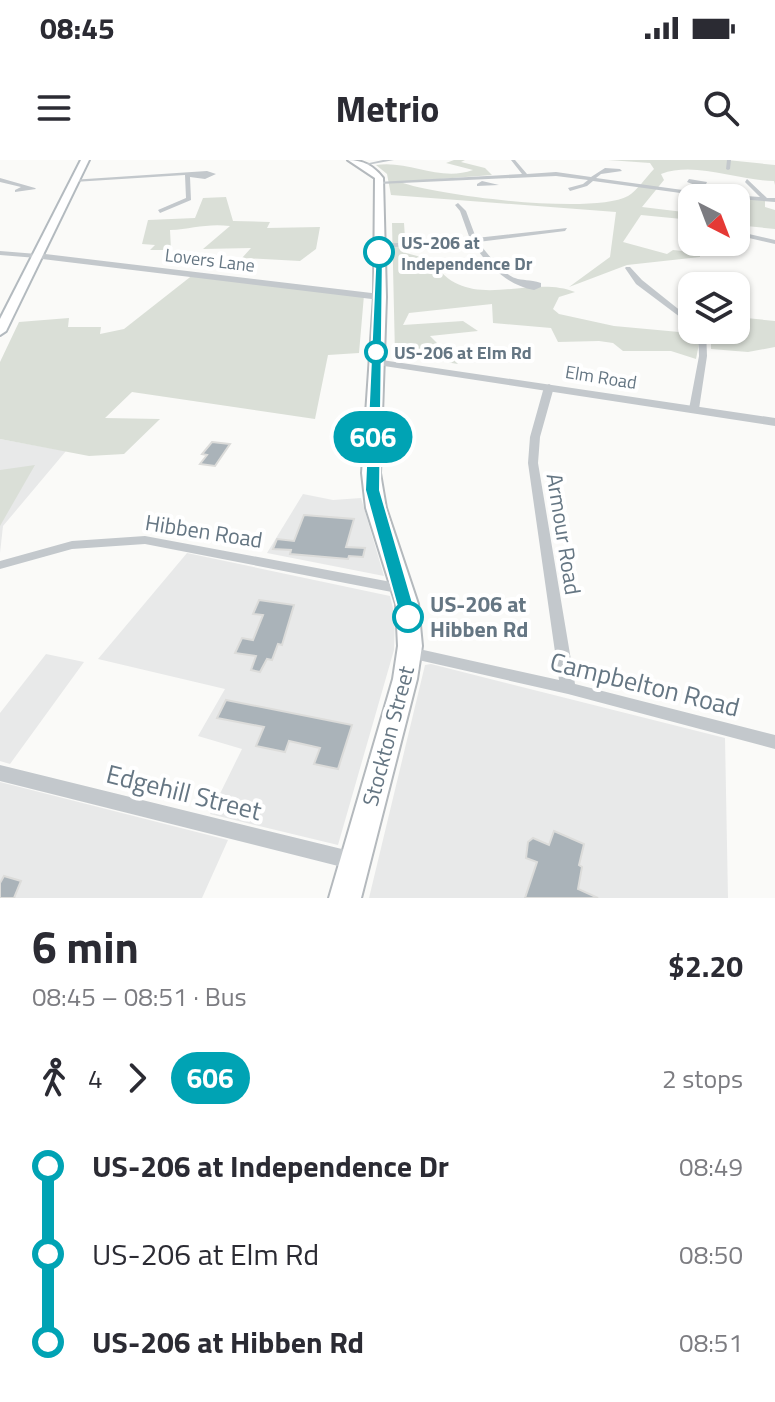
<!DOCTYPE html>
<html lang="en">
<head>
<meta charset="utf-8">
<style>
	:root { --surface:#fff; --page:#f7f7f7; --text:#2b2b33; --muted:#7c7c81 }
	body { margin:0; font-family:"Titillium Web",sans-serif; background:var(--page); color:var(--text); height:100vh; display:flex; flex-direction:column; font-size:30px; white-space:nowrap }
	* { box-sizing:border-box; margin:0 }
	p { font-size:26px; color:var(--muted) }
	.icon { flex:none; width:44px; height:44px; fill:none; stroke:currentColor; stroke-width:2; stroke-linecap:round; stroke-linejoin:round }
	.map { position:relative; height:738px; overflow:hidden }
	.details { display:flex; flex-direction:column; background:var(--surface); flex:1 }
	.details>* { flex:none }
	.badge { padding:0 16px; border-radius:26px; font-size:28px; line-height:52px }
	.needle { width:52px; rotate:138deg }
	.fabs { position:absolute; left:678px; top:24px; display:grid; gap:16px }
	.fabs a { display:grid; place-items:center; width:72px; height:72px; border-radius:16px; background:var(--surface); box-shadow:0 2px 6px #0004; font-size:40px }
	.map>.badge { position:absolute; translate:-50% -50%; box-shadow:0 0 0 4px #fff }
	.legs { display:flex; align-items:center; gap:12px; height:88px; padding:0 32px; font-size:26px }
	.legs p { margin-inline-start:auto }
	.overview { display:flex; align-items:center; justify-content:space-between; height:136px; padding:0 32px }
	h1 { font-size:44px; font-weight:700; line-height:60px }
	ul { padding:0 32px; list-style:none }
	li { display:flex; align-items:center; gap:28px; height:88px; font-size:30px }
	li i { display:grid; place-items:center; width:12px; height:100%; margin:0 10px; background:currentColor }
	li i::after { content:''; width:20px; height:20px; margin:-10px; border:6px solid; border-radius:50%; background:var(--surface) }
	li p { margin-inline-start:auto }
	li:first-child i { background:linear-gradient(#0000 50%,currentColor 0) }
	li:last-child i { background:linear-gradient(currentColor 50%,#0000 0) }
	.status { display:flex; justify-content:space-between; align-items:center; height:56px; padding:0 40px; background:var(--surface); direction:ltr }
	.status svg { height:22px; fill:currentColor }
	header { display:flex; justify-content:space-between; align-items:center; height:104px; padding:0 32px; background:var(--surface); font-size:36px; font-weight:700 }
	.map>svg:first-child { display:block }
	.built { fill:#e8e9e9 }
	.green { fill:#dadfd7 }
	.building { fill:#aab3b9; stroke:#dcdcda; stroke-width:2 }
	.lines { fill:none; stroke-linecap:round; stroke-linejoin:round }
	.secondary-casing { stroke:#b3babf; stroke-width:4 }
	.trunk-casing { stroke:#b4b9bd; stroke-width:4 }
	.minor { fill:#c3c8cc; fill-rule:evenodd }
	.tertiary { fill:#c3c8cc; fill-rule:evenodd }
	.secondary { fill:#fff; fill-rule:evenodd }
	.trunk { fill:#fff; fill-rule:evenodd }
	.line-1 { fill:#00a3b4; stroke:#fff; stroke-width:2 }
	.stop-1-dot { fill:#fff; stroke:#00a3b4; stroke-width:4 }
	.labels { text-anchor:middle; dominant-baseline:central; stroke-width:8; stroke-linejoin:round; paint-order:stroke }
	.far-stop-label { font-size:18px; font-weight:bold; fill:#657683; stroke:#fff; text-anchor:start }
	.far-street-label { font-size:18px; fill:#657683; stroke:#fff }
	.street-label { font-size:22px; fill:#657683; stroke:#fff }
	.stop-label { font-size:22px; font-weight:bold; fill:#657683; stroke:#fff; text-anchor:start }
	.near-street-label { font-size:26px; fill:#657683; stroke:#fff }
</style>
</head>
<body>
<div class="status"><b>08:45</b><svg viewBox="0 0 49 12"><path d="M0 12V9h3v3zM5 12V6h3v6zM10 12V3h3v9zM15 12V0h3v12zM26 1h20v11H26zM47 4h2v5h-2z"/></svg></div>
<header><svg class="icon" aria-label="menu" viewBox="0 0 24 24"><path d="M4 6h16M4 12h16M4 18h16"/></svg>Metrio<svg class="icon" aria-label="search" viewBox="0 0 24 24"><circle cx="10" cy="10" r="6"/><path d="M15 15l6 6"/></svg></header>
<div class="map">
<svg width="775" height="738" viewBox="0 0 775 738">
	<rect width="100%" height="100%" fill="#fafaf8"/>
	<!-- built -->
	<path class="built" d="M0,279l66,12 -63,75 -3,27z
		M303,334l30,6 28,-2 23,78 -117,-23z
		M187,393l203,43 5,21 -1,33 -56,195 -128,-31 32,-65 -44,-13 27,-47 -127,-30z
		M46,494l38,8 -74,102 -10,-3v-48z
		M431,504l294,74 3,160h-359l56,-233z
		M0,622l228,58 -26,58h-202z"/>
	<!-- green -->
	<path class="green" d="M454,0h11l-4,2 24,6 7,7 -92,7c39,14 193,33 228,14 9,-5 18,-19 26,-27l-4,-6 -42,-3h119l48,5v20l-1,-4c-36,0 -78,-20 -113,-7l3,6 -22,27 50,6v7l-51,-5 -18,27 44,12 6,-4 27,3v4l-73,8 -58,22 41,-30 6,-45 -225,-17 -4,-21 -11,-9c34,-5 63,17 97,5l-27,-7z
		M226,37l7,24 37,1 -3,6 53,-1 -4,22 -16,12 -58,-3 9,-10 -48,1 27,-23c-23,-3 -38,3 -60,4l1,20h-21l5,-5 -13,-1 6,-24 47,-2 8,-20z
		M742,38l23,1v8l10,3v19l-39,-4z
		M392,63h12l2,30 26,7c34,56 97,13 143,32l-16,5 -6,12 6,5 55,12 87,8 -5,25 -25,-8h-48l-10,-8 -14,-2 -41,1 -7,-14 -58,-5 -1,-19 -83,9 -6,12 60,-4 15,10 -48,5 28,28 -63,-10z
		M194,114l170,21 -5,58 -31,2 -13,64 -183,-27 -27,26 55,1 -36,35 -35,2 -89,-17v-77l19,-40 50,-4 -1,9h33l-1,7 24,-5z
		M736,157l39,4v26l-27,5 -37,-3v-14l-4,-5h29z
		M35,305l-35,61v-56z"/>
	<!-- building -->
	<path class="building" d="M212,282l18,2 -15,22 -15,-2 7,-9 -5,-1z
		M304,355l50,4 -8,28 19,1 -2,9 -14,-1 -1,3 -58,-5 1,-4 -18,-1 4,-10 17,2z
		M259,440l35,5 -12,40 -4,-1 -6,16 -5,-1 -7,13 -9,-2 5,-14 -21,-3 7,-15 11,2 10,-25 -10,-1z
		M226,540l126,25 -14,44 -24,-5 6,-16 -31,-7 -4,11 -29,-6 8,-19 -47,-9z
		M554,671l30,13 -5,21 3,2 -4,22 20,9h-73l12,-36 -11,-4 2,-16 5,-4 16,7z
		M4,716l17,5 -7,17h-14v-15z"/>
	<g class="lines">
		<defs>
			<path id="secondary" d="M81,0h8l-83,171 -6,4v-16z"/>
			<path id="trunk" d="M348,0c15,0 26,6 35,18l3,119 -6,176 6,35 32,96 4,42 -5,33 -56,219h-32l64,-219 5,-33 -2,-42 -30,-96 -4,-35 12,-176 1,-119z"/>
		</defs>
		<!-- secondary casing -->
		<use href="#secondary" class="secondary-casing"/>
		<!-- trunk casing -->
		<use href="#trunk" class="trunk-casing"/>
		<!-- minor -->
		<path class="minor" d="M383,0h11l-32,6 -2,-1z
			M511,0h4l12,14 29,-2 35,5 14,-9 15,1 2,2 -21,3 -5,4 101,14 3,-5 -13,-5 2,-3 18,3 -5,11 58,4 -15,-15 2,-3 20,19h8v4l-75,-6 -1,2h-6l2,-3 -102,-14 -6,5 -17,5 -2,-3 15,-4 5,-4 -32,-4 -176,8 -3,-2 145,-8z
			M727,0h4l-1,9 -2,1 -2,-1z
			M207,11l9,3 -11,5 -15,-2 1,23 -31,13 -2,-3 28,-12 -1,-23 -111,7 -3,-2z
			M0,18l35,10 1,1 -21,3v-2l6,-3 -21,-5z
			M482,21l17,4 -22,1v-2z
			M692,40v4l-10,2 -3,-2z
			M458,43l8,8 10,27 91,-10 -2,3 -87,11c8,10 25,32 37,36 8,3 14,1 26,5v4l-7,3c-27,-5 -47,-25 -62,-48l-93,6 -3,-2 3,-2 91,-5 -10,-28 -5,-6z
			M692,70v5l-10,3v-2z
			M736,71l39,9v4l-39,-9z
			M0,91l37,3 3,2 -3,2 -37,-3z
			M626,107h4l12,13 50,40v6l-56,-42 -11,-16z
			M698,170h8l1,26 -8,53 -5,3 -5,-3 10,-53z
			M549,224l5,3 -14,50 -2,26 37,221 200,51v14l-207,-55 -163,-37 -2,-4 2,-4 5,-2 149,33 -31,-217 2,-26 14,-50z
			M145,376l257,48 5,2 2,3 -2,3 -5,2 -257,-50 -73,5 -72,20v-8l72,-20z
			M0,605l354,87 7,2 2,7 -2,7 -7,2 -354,-89z"/>
		<!-- tertiary -->
		<path class="tertiary" d="M37,93l343,41 5,3 -5,3 -346,-42 -1,-2z
			M375,199l400,59v8l-404,-62 -2,-2z"/>
		<!-- secondary -->
		<use href="#secondary" class="secondary"/>
		<!-- trunk -->
		<use href="#trunk" class="trunk"/>
	</g>
	<!-- line-1 -->
	<path class="line-1" d="M376,90l7,2 -3,238 37,127 -9,6 -8,-6 -35,-127z"/>
	<!-- markers -->
	<g class="stop-1-dot">
		<circle cx="379" cy="92" r="14"/>
		<circle cx="376" cy="192" r="10"/>
		<circle cx="408" cy="457" r="14"/>
	</g>
	<g class="labels">
		<!-- far-stop labels -->
		<g class="far-stop-label">
			<text x="401" y="82">US-206 at<tspan x="401" dy="21">Independence Dr</tspan></text>
			<text x="394" y="192">US-206 at Elm Rd</text>
		</g>
		<!-- far-street labels -->
		<g class="far-street-label">
			<text transform="translate(210 100) rotate(7)">Lovers Lane</text>
			<text transform="translate(601 217) rotate(9)">Elm Road</text>
		</g>
		<!-- street labels -->
		<g class="street-label">
			<text transform="translate(204 371) rotate(9)">Hibben Road</text>
			<text transform="translate(564 374) rotate(81)">Armour Road</text>
			<text transform="translate(388 576) rotate(-75)">Stockton Street</text>
		</g>
		<!-- stop labels -->
		<g class="stop-label">
			<text x="430" y="444">US-206 at<tspan x="430" dy="25">Hibben Rd</tspan></text>
		</g>
		<!-- near-street labels -->
		<g class="near-street-label">
			<text transform="translate(645 524) rotate(14)">Campbelton Road</text>
			<text transform="translate(184 632) rotate(14)">Edgehill Street</text>
		</g>
	</g>
</svg>
<div class="fabs">
<a><svg class="needle" viewBox="-14 -14 28 28"><path d="M0-13l5 13h-10z" fill="#e53935"/><path d="M0 13l5-13h-10z" fill="#7c7c81"/></svg></a>
<a><svg class="icon" aria-label="layers" viewBox="0 0 24 24"><path d="M12 4l9 5-9 5-9-5zM3 14l9 5 9-5"/></svg></a>
</div>
<b class="badge" style="left:373px;top:277px;background:#00a3b4;color:#fff">606</b>
</div>
<section class="details">
<div class="overview"><div><h1>6 min</h1><p>08:45 – 08:51 · Bus</p></div><b>$2.20</b></div>
<div class="legs"><svg class="icon" aria-label="walk" viewBox="0 0 24 24"><circle cx="13" cy="4" r="2"/><path d="M13 8l-2 6 4 7M11 14l-3 7M7 12l3-4h3l4 4"/></svg>4<svg class="icon" aria-label="forward" viewBox="0 0 24 24"><path d="M9 5l7 7-7 7"/></svg><b class="badge" style="background:#00a3b4;color:#fff">606</b><p>2 stops</p></div>
<ul>
<li><i style="color:#00a3b4"></i><b>US-206 at Independence Dr</b><p>08:49</p></li>
<li><i style="color:#00a3b4"></i><span>US-206 at Elm Rd</span><p>08:50</p></li>
<li><i style="color:#00a3b4"></i><b>US-206 at Hibben Rd</b><p>08:51</p></li>
</ul>
</section>
</body>
</html>
